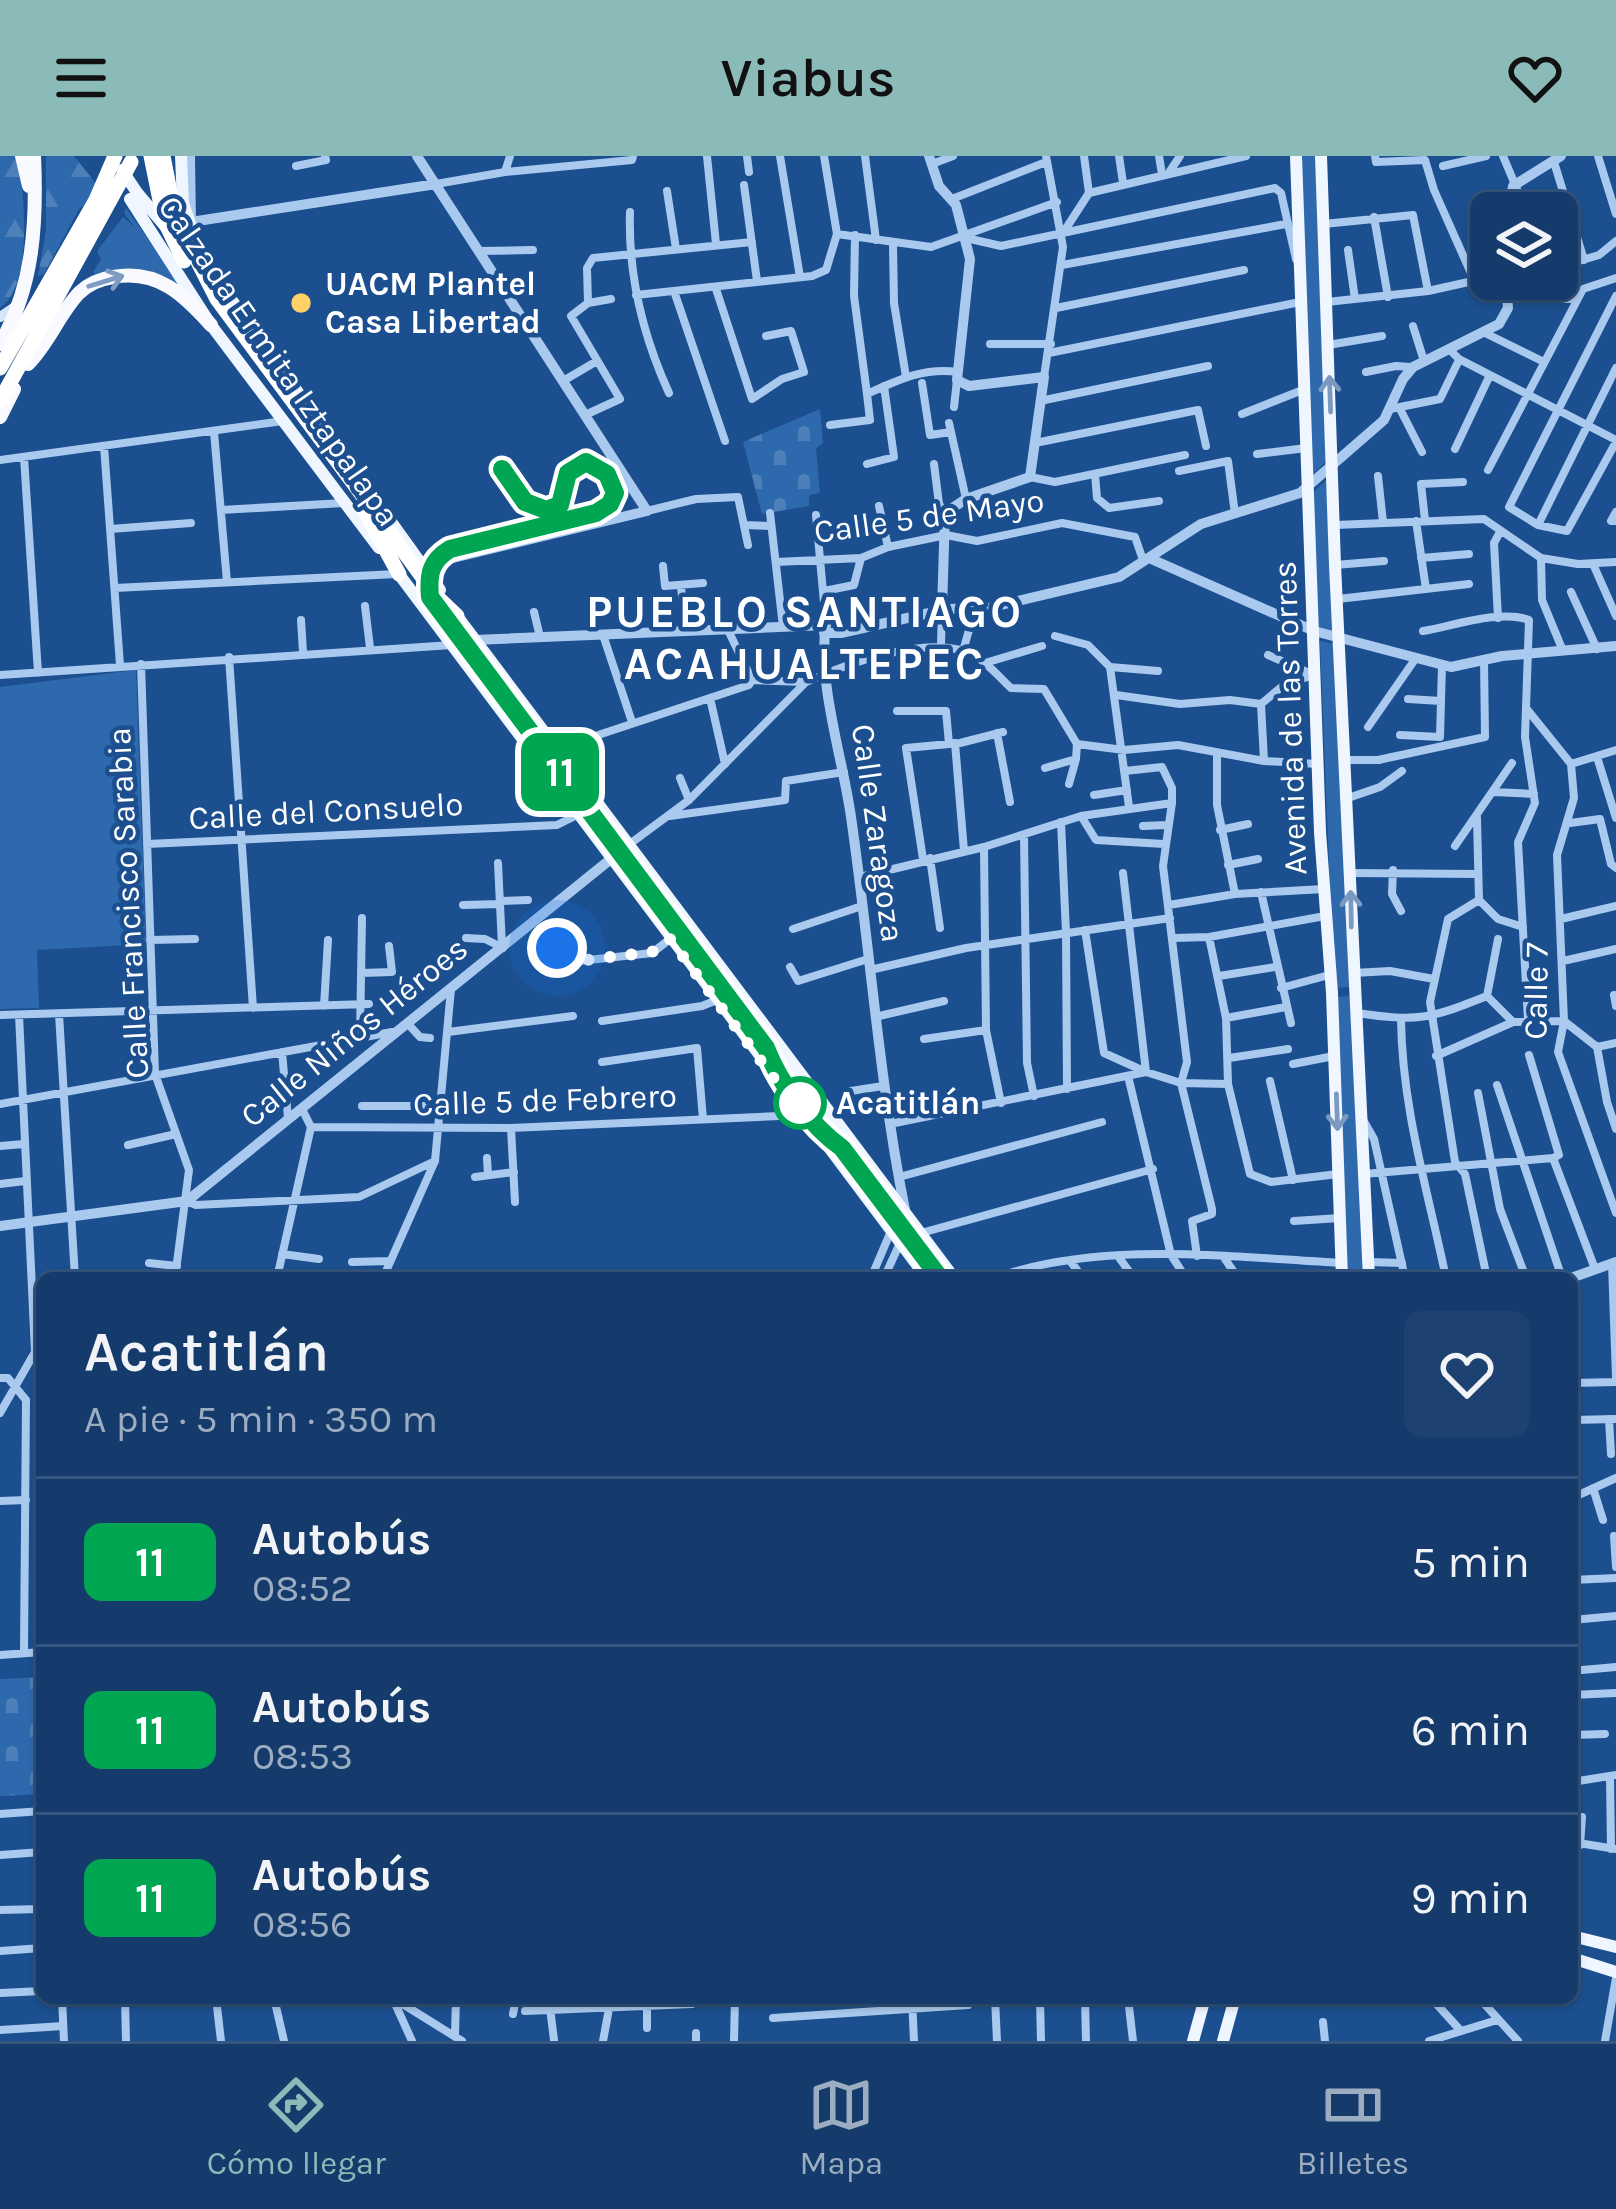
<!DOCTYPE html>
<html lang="es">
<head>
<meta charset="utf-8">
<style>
	:root { --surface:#143b6b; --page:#1d4271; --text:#f1f3f6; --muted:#9dadc1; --line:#33557e; --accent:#8bbbb9 }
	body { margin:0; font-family:Karla,sans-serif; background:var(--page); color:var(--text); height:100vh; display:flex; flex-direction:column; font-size:45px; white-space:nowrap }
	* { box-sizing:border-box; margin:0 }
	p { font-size:39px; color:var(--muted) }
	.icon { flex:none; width:66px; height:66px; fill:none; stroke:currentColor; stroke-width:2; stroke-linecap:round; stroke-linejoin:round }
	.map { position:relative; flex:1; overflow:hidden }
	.details { position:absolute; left:36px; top:1116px; width:1542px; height:732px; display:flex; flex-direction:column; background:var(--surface); border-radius:18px; box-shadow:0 3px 9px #0004,0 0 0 3px var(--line) }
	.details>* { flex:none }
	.badge { padding:0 24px; border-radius:18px; font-size:42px; line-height:78px }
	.controls { position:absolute; left:1470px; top:36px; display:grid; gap:24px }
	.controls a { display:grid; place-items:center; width:108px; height:108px; border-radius:18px; background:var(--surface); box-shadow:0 3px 9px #0004,0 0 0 3px var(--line); font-size:60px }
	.you { position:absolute; width:60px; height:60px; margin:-30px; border:9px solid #fff; border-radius:50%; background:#1a73e8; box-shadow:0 0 0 18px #1a73e833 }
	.map>.badge { position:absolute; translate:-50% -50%; box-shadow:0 0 0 6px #fff }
	.round { display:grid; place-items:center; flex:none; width:126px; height:126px; border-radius:18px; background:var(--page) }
	.head { display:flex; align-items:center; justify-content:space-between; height:204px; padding:0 48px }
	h1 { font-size:57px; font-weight:600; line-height:90px }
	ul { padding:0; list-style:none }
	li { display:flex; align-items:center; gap:36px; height:168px; padding:0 48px; border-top:3px solid var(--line) }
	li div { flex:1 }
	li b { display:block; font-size:45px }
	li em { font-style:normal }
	li .badge { min-width:132px; font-weight:700; text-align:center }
	header { display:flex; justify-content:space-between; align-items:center; height:156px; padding:0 48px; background:var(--accent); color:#111; font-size:54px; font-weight:600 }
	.tabs { display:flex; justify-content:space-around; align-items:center; height:168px; border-top:3px solid var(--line); background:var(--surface); font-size:33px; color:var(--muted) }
	.tabs a { display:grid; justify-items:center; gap:6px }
	.tabs .active { color:var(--accent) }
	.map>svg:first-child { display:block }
	.green { fill:#2e69ad }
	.forest { fill:url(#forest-firs) }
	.cemetery { fill:url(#cemetery-stones) }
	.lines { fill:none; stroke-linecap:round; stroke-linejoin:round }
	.minor { stroke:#a9c9ee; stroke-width:8 }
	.tertiary { stroke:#a9c9ee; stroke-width:10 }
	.secondary { stroke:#d6e6fa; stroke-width:10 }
	.primary { stroke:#f0f6ff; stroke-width:12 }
	.trunk { stroke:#f8faff; stroke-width:14 }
	.motorway { stroke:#fff; stroke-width:15 }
	.primary-bridge { stroke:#f0f6ff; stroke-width:12 }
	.motorway-bridge { stroke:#fff; stroke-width:15 }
	.oneway { stroke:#7e9cc1 }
	.oneway2 { stroke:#7b9ac1 }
	.line-casing { stroke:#fff; stroke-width:27 }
	.line { stroke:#00a651; stroke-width:18 }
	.walk { stroke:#fff; stroke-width:12; stroke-dasharray:0 21.6 }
	.poi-dot { fill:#ffd166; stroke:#1b4f8f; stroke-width:4.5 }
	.stop-dot { fill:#fff; stroke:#00a651; stroke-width:6 }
	.labels { text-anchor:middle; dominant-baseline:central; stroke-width:9; stroke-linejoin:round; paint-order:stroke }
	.poi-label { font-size:33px; font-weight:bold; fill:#fff; stroke:#1b4f8f; text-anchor:start }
	.street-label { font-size:33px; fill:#fff; stroke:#1b4f8f }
	.stop-label { font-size:33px; font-weight:bold; fill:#fff; stroke:#1b4f8f; text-anchor:start }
	.district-label { font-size:45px; font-weight:bold; letter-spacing:3px; fill:#fff; stroke:#1b4f8f }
</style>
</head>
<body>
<header><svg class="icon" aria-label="menu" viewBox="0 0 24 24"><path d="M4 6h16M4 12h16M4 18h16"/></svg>Viabus<svg class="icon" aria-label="heart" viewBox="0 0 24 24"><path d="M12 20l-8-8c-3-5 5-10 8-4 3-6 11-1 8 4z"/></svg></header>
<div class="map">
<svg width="1616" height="1885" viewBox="0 0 1616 1885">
	<defs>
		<pattern id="forest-firs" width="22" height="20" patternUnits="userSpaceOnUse" patternTransform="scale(3)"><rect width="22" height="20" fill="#2e69ad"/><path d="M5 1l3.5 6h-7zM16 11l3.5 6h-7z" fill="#4d80b9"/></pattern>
		<pattern id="cemetery-stones" width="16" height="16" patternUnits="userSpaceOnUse" patternTransform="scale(3)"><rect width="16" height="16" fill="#2e69ad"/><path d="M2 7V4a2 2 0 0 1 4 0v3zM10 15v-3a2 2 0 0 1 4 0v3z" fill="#4d80b9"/></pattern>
	</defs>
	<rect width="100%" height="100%" fill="#1b4f8f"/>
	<!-- green -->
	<path class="green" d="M1300,0h16l12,304 -15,14z
		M126,52l60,84 -7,-6 -83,-9 -3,-5 8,-13 -4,-8 26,-34 12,11 -11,-15z
		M1329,321l7,155 -18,-4 -6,-134z
		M1320,485l15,3 15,343 -16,1z
		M136,514l10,274 -109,6 2,58 -39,1v-322z
		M1350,840l14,282h-19l-9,-281z"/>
	<!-- forest -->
	<path class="forest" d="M0,0h18c6,36 16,129 -18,152z
		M46,0h28l24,30 -7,14 -12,9 -35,65 -6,2 8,-46z"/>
	<!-- cemetery -->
	<path class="cemetery" d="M820,253l3,34 -7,5 4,45 -11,2v11l-47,8 -19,-72z
		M42,1521v117l-42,2v-117z"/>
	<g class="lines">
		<!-- minor -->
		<path class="minor" d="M707,0l9,88
			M747,0l2,16
			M780,0l20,121
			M824,0l13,78
			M865,0l11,84
			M1084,0l5,37
			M1119,0l4,27
			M1159,0l3,18
			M1375,0l1,6 49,-2 9,30 40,90
			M1503,0l24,57
			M1598,0l18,58
			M1554,6l30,98
			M932,8l21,-8
			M296,10l30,-6 -1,-4
			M1443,10l43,-10
			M1170,15l10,-15
			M505,16l5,-16
			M436,28l69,-12 127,-12 1,-4
			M744,29l13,96
			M667,35l9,58
			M952,43l94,-37
			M1479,45l12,23
			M630,56c-2,63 13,124 39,181
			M1374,61l14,80
			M1324,68l89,-9 15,76
			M1063,77l26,-40 157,-37
			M855,79l-1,61 13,98
			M966,82l35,8 274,-58 6,5 15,66
			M893,89l1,58 12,74
			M1348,94l7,49
			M479,95l54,-1
			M1569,108l30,-9 17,-14
			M1062,109l224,-41
			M716,133l36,110 30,-20 22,-7 -13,-41 -25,5
			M674,135l51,150
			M636,139l176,-19 14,-6 11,-36 94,13 126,-45
			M1616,140l-107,211 29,18 29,6 49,-89
			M1508,143h68
			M1327,146l101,-11 63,-14
			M588,147l-1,-35 6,-10 159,-16
			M1056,152l188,-38
			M1413,170l11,35
			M1483,176l61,30
			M990,188h61
			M1328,189l54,-9
			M1450,194l9,9 157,81
			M1049,197l251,-51
			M1366,216l30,-6 15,1
			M1044,221l19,-130 -17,-91
			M563,225l34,-20
			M922,227l8,52 21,-3
			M1040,245l168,-35
			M954,251l3,-27
			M1390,253l50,-10 19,-39
			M1400,253l22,43
			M1242,258l63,-25
			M585,259l35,-16 -49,-83 17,-13 23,-4
			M949,267l17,76
			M830,269l40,-5 -3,-26c31,-14 57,-27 91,-22
			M214,276l13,150
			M1035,287l163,-33 8,36
			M104,290l16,219
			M1455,293l35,-74
			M1257,298l49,-6
			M24,301l14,216
			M0,304l283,-39
			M867,308l27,-7 -10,-71
			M934,308l5,40 6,9
			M1488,314l95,-181 33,-11
			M1179,315l49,-10 7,53
			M1095,318l2,24 12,10 50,-7
			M1378,320l5,46
			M1030,321l25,5 130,-27
			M879,350l9,41
			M221,354l123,-7
			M647,355l49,-12 42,-2 10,48
			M1616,356l-5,9h5
			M770,357l13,114
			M816,359l10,110
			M1425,364l-4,-36 42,-2
			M1416,365l10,68
			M746,369l25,1
			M1335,369l149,-6 57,39 37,6 38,-2
			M1538,369l78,-157
			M110,373l81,-6
			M1421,402l48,-4
			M1541,402l1,42 21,51
			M776,406l85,-4 27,-11 58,-12 31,6 85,-18 73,14 8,23
			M1593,408l23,52
			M1335,409l49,-4
			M663,410l2,20 38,-3
			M681,431l5,44
			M115,432l282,-14
			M824,435l30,-6 7,-27
			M1571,436l26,57
			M1338,443l131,-15
			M365,450l5,42
			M534,456l6,25
			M1498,462l-4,-75 6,-11
			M301,464l2,32
			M728,474l24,50
			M1423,475c30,-5 78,-22 106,-11l-4,117 10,66 -17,39 10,178
			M603,479l29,87
			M1055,480l33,9 22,22 19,140
			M941,488l1,-34
			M963,495l6,-21
			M1268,499l41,18
			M229,501l24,351
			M985,507l57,-17
			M141,508l14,410 34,96 -14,108
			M1110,511l48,4
			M0,519l452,-30
			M1116,539l64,9 50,-4 31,4
			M710,542l15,66
			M1408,543l33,2
			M1526,552l45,56 3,34 -17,57 7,166 -6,31 58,161
			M897,555h49l3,33
			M1368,571l48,-69
			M997,577l13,69
			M1400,579l40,2 2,-72
			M955,587l9,108
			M556,593l193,-64 3,-5 52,2
			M1217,598v51l18,89
			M1597,601l19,61
			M1346,604h34
			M1378,604l107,-23 -1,-77
			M1264,605l-3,-57 24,-20 29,-9
			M1571,608l45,-14
			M1045,612l31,-9 1,-15
			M1125,615l37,-4 10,21v15l-9,63 24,196 -6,21 31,126v5l-20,7 5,35
			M680,622l9,22
			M1069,628l7,-25
			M1494,636l40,2
			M1094,639l33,-5
			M1348,642l32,-11 22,-16
			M670,660l115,-16 1,-19 58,-9
			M1081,660l15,24 68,4
			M1477,662l2,82
			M1061,666l5,111 1,156
			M1570,667l30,-4 11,45 5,4
			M1143,670l24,-1
			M1220,674l28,-6
			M1024,679l3,228 7,33
			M147,688l410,-19 20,-10
			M627,690l62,-46 117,-118c42,-19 128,-50 169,-26 14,8 25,22 36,32l33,1 33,55 47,6 54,-5 86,16 54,3
			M1455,690l57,-83
			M984,691l2,183 15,73
			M930,702l10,70
			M923,703l-17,-111 54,-5 43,-11
			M498,707l4,83
			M1228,709l30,-6
			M1393,714l-1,24 9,17
			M1351,717l127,1
			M860,721l124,-30 97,-31 91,-13
			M1261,736l30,131
			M1479,744l-31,19 -18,83 25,160 10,12 22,104
			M1479,744l19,19 25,8
			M500,745l28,-1
			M463,749l37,-1
			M1169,749l66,-11 89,-5
			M1561,763l55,-13
			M793,773l69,-23
			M1085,774l19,123 42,19 -23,-199
			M1209,781l17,81 2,66 22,90 21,8 67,-8
			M466,782l19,1 18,9
			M1173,782l36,-1 116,-21
			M150,784l45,-1
			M557,792l4,15 91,-10 18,-14
			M1563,805l53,-12
			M790,811l8,14 70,-22
			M870,814l96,-22 204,-30
			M361,817l31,-1 -3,-26
			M1353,817l37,-2 44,8
			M1219,820l56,-9
			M1281,832l48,-13
			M1614,839l2,11
			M1487,840l11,-57
			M1487,840l26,26
			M324,850l4,-66
			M1356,857c63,9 73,6 131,-17
			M59,858l16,264
			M0,859l369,-11
			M875,861l69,-16
			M1226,862l60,-11
			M1401,863c1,90 27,172 45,259
			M602,865l100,-15 15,-6
			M1564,865l33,26 10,55 9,27
			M408,868l12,13 10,1
			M448,876l125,-16
			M360,881l2,-119
			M924,883l62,-9
			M1597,891l19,-4
			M282,896l6,66
			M1529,899l30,100 -6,3 42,111
			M1436,900l77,-34 51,-1
			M1229,902l59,-9
			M602,906l95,-14 6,71
			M1293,908l41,-8
			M1128,920l43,179 15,23
			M1270,925l23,99
			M1497,929l65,193
			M851,935l32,-5
			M1478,937l22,116 26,69
			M0,948l392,-72
			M362,950h80
			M302,953l9,18 200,1 269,-12 19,-4
			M1362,962l12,21 31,139
			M890,968l256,-52 35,11 47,1
			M511,972l4,74
			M128,989l48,-11
			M0,990l24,-2
			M487,1002l1,17
			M1364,1018l189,-16
			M475,1021l39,-5
			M899,1021l203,-55
			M0,1028l25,-3
			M187,1045l9,4 163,-8 76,-36
			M1294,1065l46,-3
			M921,1077l232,-64
			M282,1098l37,5
			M1120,1103l14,19
			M1225,1103l13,19
			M352,1106l38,-1
			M1071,1106l12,16
			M1368,1106l34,1
			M149,1107l28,3
			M1612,1108l4,113
			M277,1122l34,-151
			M383,1122l52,-117 16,-172
			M871,1122l20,-47
			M884,1122l16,-35
			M994,1122c109,-38 235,-21 347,-15
			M0,1222h8l18,22
			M1572,1227l44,-1
			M0,1257l35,-61 -16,-337
			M1609,1263l2,35
			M1572,1264l44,-1
			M1593,1332l10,32
			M1572,1342l44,-20
			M0,1345l26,-1
			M1614,1380l2,31
			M1572,1424l44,-2
			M1572,1464l44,-4
			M24,1497l2,-253
			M0,1499l42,-3
			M1582,1514l34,-3
			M1572,1539l44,-2
			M1572,1579l33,-1
			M1610,1620l1,73
			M1572,1626l44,-7
			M0,1658l42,-3
			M1572,1686l44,7
			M1580,1689l2,-28
			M0,1699l42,-3
			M0,1754l42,-1
			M0,1795l42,-3
			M0,1837l42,-2
			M62,1842l2,43
			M125,1842l1,43
			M216,1842l5,43
			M274,1842l10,43
			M393,1842l69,43
			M912,1842l2,43
			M995,1842l2,43
			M1040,1842l1,43
			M1085,1842l1,43
			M1128,1842l5,43
			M1431,1842l30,33
			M1479,1842l39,43
			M393,1843l19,42
			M550,1852l4,32
			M525,1855l167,-7
			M513,1858l3,-16
			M773,1862l195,-13
			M1323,1866l2,19
			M647,1872v-23
			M0,1874l63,-4
			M696,1877v8
			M455,1879l1,-37
			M603,1885l8,-43
			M734,1885l1,-43
			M1429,1885l68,-21
			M1605,1885l11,-63"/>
		<!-- tertiary -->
		<path class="tertiary" d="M190,0l1,66
			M417,0l230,355 -223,54
			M929,0l10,30 17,19 14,54 -13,121 12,6 75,-9 -14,100 -64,22 -21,14 -3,97
			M1509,57l4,-27 48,-30
			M191,66l245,-38
			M1149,402l165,73 137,36 51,-11 114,-10
			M824,477h17l106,-24 41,-1 131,-31 82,-53 99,-31 84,-73 19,-41 10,-12 86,-43 9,-16 -2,-29
			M475,484l351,-15c-9,57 17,134 25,192 19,131 28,263 54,393
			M0,1070l187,-25 440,-355
			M1571,1122l45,-16"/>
		<!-- secondary -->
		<path class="secondary" d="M0,161l18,-12"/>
		<!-- primary -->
		<path class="primary" d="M181,0l2,47 15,44
			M1296,0l24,676 12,161 10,285
			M1321,0l14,409 34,713
			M138,38l28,33
			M130,43l81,126 168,223
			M210,114l230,320
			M395,413l532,709
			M454,456l500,666
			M1572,1780l44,11
			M1572,1802l44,14
			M1193,1885l12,-43
			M1223,1885l12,-43"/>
		<!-- trunk -->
		<path class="trunk" d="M22,0l7,30
			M0,188c34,-57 37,-123 34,-188
			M28,208c21,-21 31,-50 51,-71 9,-9 21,-14 34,-16 45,-8 71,18 98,48
			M0,261l14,-28"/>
		<!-- motorway -->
		<path class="motorway" d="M364,354l35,64
			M394,382l43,59 20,19"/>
		<!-- primary-bridge -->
		<path class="primary-bridge" d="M122,14l16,24"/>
		<!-- motorway-bridge -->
		<path class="motorway-bridge" d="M151,0l13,64 20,41
			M163,0l12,61 42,82 177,239
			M0,212l96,-168 19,-44
			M0,245l131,-239"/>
	</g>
	<!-- one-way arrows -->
	<defs><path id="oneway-shaft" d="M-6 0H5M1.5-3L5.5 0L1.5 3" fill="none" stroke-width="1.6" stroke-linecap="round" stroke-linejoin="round" transform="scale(3)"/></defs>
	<use class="oneway" href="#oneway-shaft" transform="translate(106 125) rotate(-17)"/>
	<g class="oneway2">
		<use href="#oneway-shaft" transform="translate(1330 238) rotate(-92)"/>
		<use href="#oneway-shaft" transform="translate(1351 753) rotate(-91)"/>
		<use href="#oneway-shaft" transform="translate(1337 956) rotate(88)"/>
	</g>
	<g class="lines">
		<defs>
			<path id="line" d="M502,313l23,33 21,8 14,-5 8,-32 18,-11 21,12 8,19 -5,11 -14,9 -146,36c-20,12 -22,26 -20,48l336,451c14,36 45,78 76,100l98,130"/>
		</defs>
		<!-- line casing -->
		<use href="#line" class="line-casing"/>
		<!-- line -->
		<use href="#line" class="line"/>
		<!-- walk -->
		<path class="walk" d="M557,792l4,15 91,-11 18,-13 129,173 1,-9"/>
	</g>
	<!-- markers -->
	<circle class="poi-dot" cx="301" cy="147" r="12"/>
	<circle class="stop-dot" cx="800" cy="947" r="24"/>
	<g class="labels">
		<!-- poi labels -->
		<g class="poi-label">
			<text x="325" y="128">UACM Plantel<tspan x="325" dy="38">Casa Libertad</tspan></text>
		</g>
		<!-- street labels -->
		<g class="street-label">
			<text transform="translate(279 205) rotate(55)">Calzada Ermita Iztapalapa</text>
			<text transform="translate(929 360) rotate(-8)">Calle 5 de Mayo</text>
			<text transform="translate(1290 562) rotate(-92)">Avenida de las Torres</text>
			<text transform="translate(326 655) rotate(-3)">Calle del Consuelo</text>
			<text transform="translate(878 677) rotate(82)">Calle Zaragoza</text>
			<text transform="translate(128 747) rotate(-93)">Calle Francisco Sarabia</text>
			<text transform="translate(1536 835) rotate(-89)">Calle 7</text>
			<text transform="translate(354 876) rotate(-39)">Calle Niños Héroes</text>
			<text transform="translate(545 944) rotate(-2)">Calle 5 de Febrero</text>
		</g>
		<!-- stop labels -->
		<g class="stop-label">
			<text x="836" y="947">Acatitlán</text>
		</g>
		<!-- district labels -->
		<g class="district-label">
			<text x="805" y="456">PUEBLO SANTIAGO<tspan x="805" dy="52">ACAHUALTEPEC</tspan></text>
		</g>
	</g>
</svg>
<div class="controls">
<a><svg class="icon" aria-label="layers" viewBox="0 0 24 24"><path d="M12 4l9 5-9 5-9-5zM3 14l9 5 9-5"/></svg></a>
</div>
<div class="you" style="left:557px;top:792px"></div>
<b class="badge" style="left:560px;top:616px;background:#00a651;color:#fff">11</b>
<section class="details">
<div class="head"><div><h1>Acatitlán</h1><p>A pie · 5 min · 350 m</p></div><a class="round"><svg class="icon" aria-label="heart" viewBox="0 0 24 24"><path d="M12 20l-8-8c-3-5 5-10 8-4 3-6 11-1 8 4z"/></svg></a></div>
<ul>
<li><span class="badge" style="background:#00a651;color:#fff">11</span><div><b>Autobús</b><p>08:52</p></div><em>5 min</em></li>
<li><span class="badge" style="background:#00a651;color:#fff">11</span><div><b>Autobús</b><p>08:53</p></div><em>6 min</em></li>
<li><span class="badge" style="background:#00a651;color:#fff">11</span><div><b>Autobús</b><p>08:56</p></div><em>9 min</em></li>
</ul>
</section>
</div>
<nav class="tabs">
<a class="active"><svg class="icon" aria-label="directions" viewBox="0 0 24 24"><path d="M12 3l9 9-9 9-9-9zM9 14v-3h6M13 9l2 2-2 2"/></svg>Cómo llegar</a>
<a><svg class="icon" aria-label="map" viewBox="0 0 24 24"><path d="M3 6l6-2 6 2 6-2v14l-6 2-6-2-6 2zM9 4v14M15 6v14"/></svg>Mapa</a>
<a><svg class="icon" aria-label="tickets" viewBox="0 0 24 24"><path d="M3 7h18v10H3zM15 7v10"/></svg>Billetes</a>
</nav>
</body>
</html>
